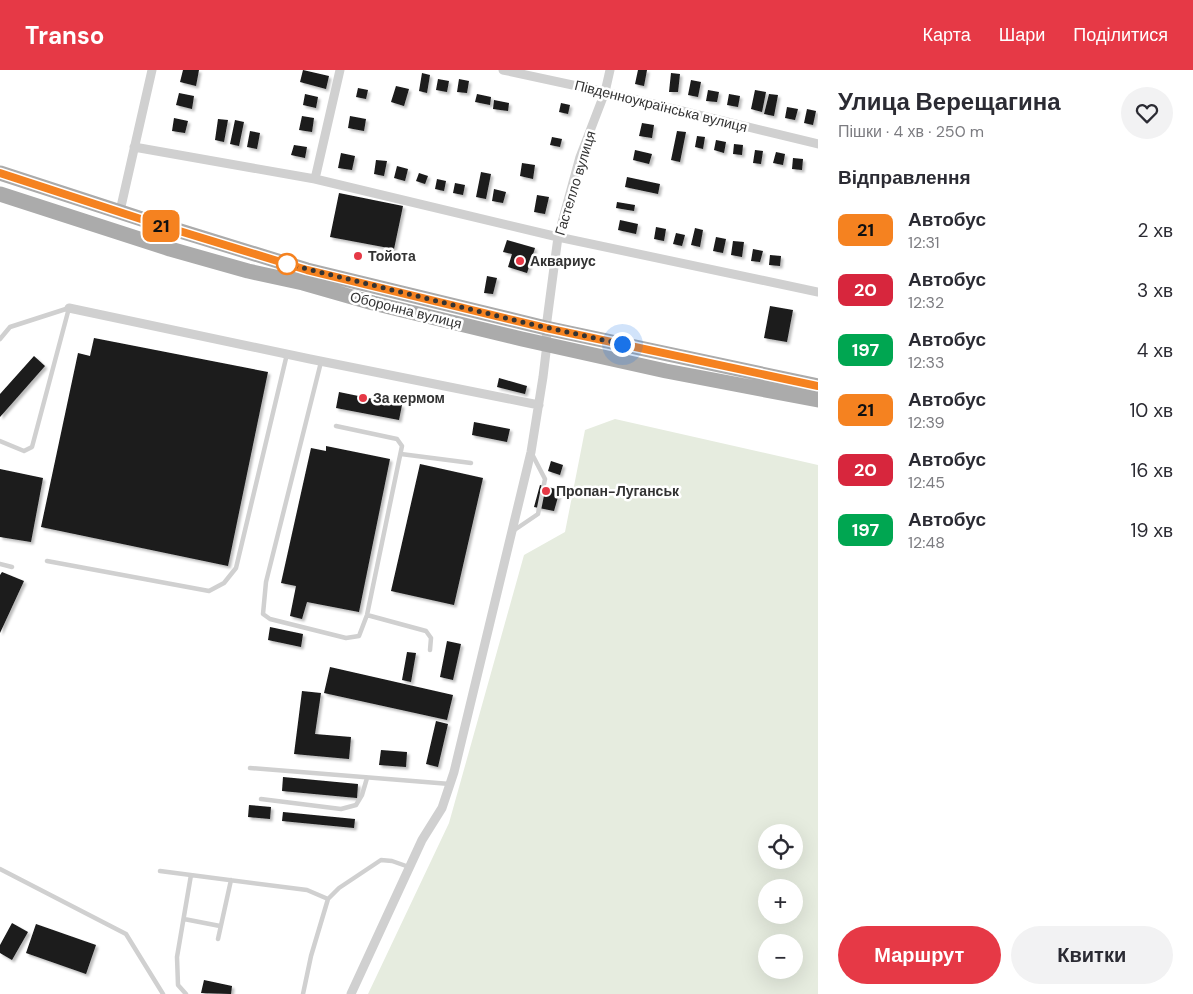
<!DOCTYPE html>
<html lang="uk">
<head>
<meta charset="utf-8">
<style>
	:root { --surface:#fff; --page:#f2f2f3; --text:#2b2b33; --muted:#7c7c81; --accent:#e63946 }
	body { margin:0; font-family:"DM Sans",sans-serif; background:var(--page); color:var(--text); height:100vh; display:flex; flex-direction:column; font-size:19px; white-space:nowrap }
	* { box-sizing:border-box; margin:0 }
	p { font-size:16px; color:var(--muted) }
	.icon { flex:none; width:28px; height:28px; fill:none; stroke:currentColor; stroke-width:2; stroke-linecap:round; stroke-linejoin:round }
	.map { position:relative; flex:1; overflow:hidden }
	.drawer { display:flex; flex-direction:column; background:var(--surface); width:375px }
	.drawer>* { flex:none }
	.badge { padding:0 10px; border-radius:8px; font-size:18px; line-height:32px }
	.tools { position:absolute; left:758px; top:754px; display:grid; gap:10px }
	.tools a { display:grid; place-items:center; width:45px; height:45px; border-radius:50%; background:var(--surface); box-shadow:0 5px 20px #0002; font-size:25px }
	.you { position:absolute; width:25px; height:25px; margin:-12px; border:4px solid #fff; border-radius:50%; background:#1a73e8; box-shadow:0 0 0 8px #1a73e833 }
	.map>.badge { position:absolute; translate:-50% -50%; box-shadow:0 0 0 2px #fff }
	h2 { padding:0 20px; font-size:19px; line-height:45px }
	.round { display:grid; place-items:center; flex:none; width:52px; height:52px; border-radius:26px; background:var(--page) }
	.head { display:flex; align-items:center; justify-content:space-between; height:85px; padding:0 20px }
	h1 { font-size:24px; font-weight:700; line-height:38px }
	.primary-button { display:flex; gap:10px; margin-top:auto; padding:10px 20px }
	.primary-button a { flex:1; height:58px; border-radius:30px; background:var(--accent); color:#fff; font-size:20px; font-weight:700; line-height:58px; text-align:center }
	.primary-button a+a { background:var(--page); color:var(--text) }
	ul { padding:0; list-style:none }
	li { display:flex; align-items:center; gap:15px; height:60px; padding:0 20px }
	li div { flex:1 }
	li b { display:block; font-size:19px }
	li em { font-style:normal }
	li .badge { min-width:55px; font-weight:700; text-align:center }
	header { display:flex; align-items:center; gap:30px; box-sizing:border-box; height:70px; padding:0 25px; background:var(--accent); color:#fff }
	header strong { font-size:24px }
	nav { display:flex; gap:28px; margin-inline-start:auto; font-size:18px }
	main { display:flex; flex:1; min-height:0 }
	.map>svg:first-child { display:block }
	.green { fill:#e6ecdf; fill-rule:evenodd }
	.building { fill:#1a1a1a; filter:url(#shadow) }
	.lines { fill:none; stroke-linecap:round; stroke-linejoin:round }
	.service { stroke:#d0d0d0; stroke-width:4.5 }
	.minor { stroke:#d0d0d0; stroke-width:9 }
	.primary { stroke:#ababab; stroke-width:15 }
	.line-casing { stroke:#fff; stroke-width:11 }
	.line { stroke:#f58220; stroke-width:8 }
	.walk { stroke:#333; stroke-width:5; stroke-dasharray:0 9 }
	.poi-dot { fill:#e63946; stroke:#fff; stroke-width:2 }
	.stop-dot { fill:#fff; stroke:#f58220; stroke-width:2.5 }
	.labels { text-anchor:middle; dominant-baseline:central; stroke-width:5; stroke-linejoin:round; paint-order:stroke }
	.street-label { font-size:14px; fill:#333; stroke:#fff }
	.poi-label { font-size:14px; font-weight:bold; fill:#333; stroke:#fff; text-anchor:start }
</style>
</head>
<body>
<header>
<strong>Transo</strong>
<nav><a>Карта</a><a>Шари</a><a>Поділитися</a></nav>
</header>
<main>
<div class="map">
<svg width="818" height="924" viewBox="0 0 818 924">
	<defs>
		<filter id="shadow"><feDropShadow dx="2.5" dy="2.5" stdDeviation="1" flood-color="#0004"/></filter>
	</defs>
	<rect width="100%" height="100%" fill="#fff"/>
	<!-- green -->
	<path class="green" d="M615,349l203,46v529h-450l81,-171 75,-268 41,-23 20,-102zM766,762h28v28h-28zM766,818h28v27h-28zM766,872h28v28h-28z"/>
	<!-- building -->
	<path class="building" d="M183,0h16l-3,16 -16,-4z
		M303,0l26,6 -3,13 -26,-7z
		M638,0h9l-3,16 -9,-2z
		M422,3l8,2 -3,18 -8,-2z
		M671,3l9,1 -2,18h-9z
		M438,9l11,2 -2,11 -11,-2z
		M459,9l10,2 -2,12 -10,-1z
		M691,10l10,2 -3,15 -10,-2z
		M396,16l13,3 -5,17 -13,-4z
		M358,18l10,2 -2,9 -10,-2z
		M708,20l11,2 -2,10 -11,-1z
		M755,20l11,2 -4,20 -11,-3z
		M179,23l15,3 -2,13 -16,-4z
		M305,24l13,3 -2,11 -13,-3z
		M477,24l14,3 -1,8 -15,-3z
		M729,24l11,2 -2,11 -11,-2z
		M769,24l9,1 -4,21 -10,-2z
		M494,30l15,3 -1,8 -15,-2z
		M561,33l9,2 -2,9 -9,-2z
		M787,37l11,2 -3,11 -10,-2z
		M807,39l9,2 -3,14 -9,-2z
		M302,46l12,2 -2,14 -13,-2z
		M350,46l16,3 -2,12 -16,-3z
		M174,48l14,3 -3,12 -13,-2z
		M218,49l10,1 -4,22 -9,-2z
		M235,50l9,2 -5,24 -9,-2z
		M642,53l12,2 -2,13 -13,-2z
		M250,61l10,2 -3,16 -10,-2z
		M677,61l9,1 -6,30 -9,-2z
		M697,66l8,1 -2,12 -8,-2z
		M552,67l10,2 -2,8 -10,-2z
		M716,70l10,2 -2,11 -10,-3z
		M734,74l9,1 -1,10 -9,-1z
		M294,75l13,2 -2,11 -14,-3z
		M635,80l17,4 -3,10 -16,-4z
		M755,80l8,1 -2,13 -8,-1z
		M776,82l9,2 -2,11 -10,-2z
		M341,83l14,3 -3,14 -14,-2z
		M793,88l10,1 -1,11 -10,-1z
		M376,90l11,1 -3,15 -10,-2z
		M522,93l13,2 -2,14 -13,-3z
		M397,96l11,3 -3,12 -11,-3z
		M481,102l10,2 -5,25 -10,-2z
		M419,103l9,3 -3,8 -9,-3z
		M627,107l33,7 -2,10 -33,-7z
		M437,109l9,2 -2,10 -9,-2z
		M455,113l10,2 -2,10 -10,-2z
		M494,119l12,3 -3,11 -11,-2z
		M339,123l64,13 -9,43 -64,-12z
		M537,125l12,2 -4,17 -11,-2z
		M617,132l18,3 -1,6 -18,-3z
		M620,150l18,4 -2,10 -18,-4z
		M656,157l10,2 -2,12 -10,-2z
		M695,158l8,2 -3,17 -9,-2z
		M676,163l9,2 -3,11 -9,-2z
		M716,167l10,2 -3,14 -10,-2z
		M507,170l28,8 -8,25 -19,-6 4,-13 -9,-2z
		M733,171l11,1 -2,15 -11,-2z
		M753,179l10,2 -3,11 -9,-1z
		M770,185l11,1 -1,10 -11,-1z
		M487,206l10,2 -4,16 -9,-1z
		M770,236l23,4 -6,32 -23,-4z
		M94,268l174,34 -40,194 -187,-39 37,-174 12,3z
		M34,286l11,10 -45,51v-23z
		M499,308l28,8 -2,8 -28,-7z
		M339,322l63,13 -3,15 -63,-12z
		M474,352l36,7 -3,13 -35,-7z
		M326,376l64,13 -31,153 -52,-10 -5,17 -12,-3 6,-30 -15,-3 30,-135 15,3z
		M551,391l12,4 -3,10 -12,-4z
		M420,394l63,14 -29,127 -63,-14z
		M0,399l43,9 -12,64 -31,-5z
		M540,415l20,5 -6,21 -20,-4z
		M2,502l22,9 -24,52v-58z
		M270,557l33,7 -2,13 -33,-7z
		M447,571l14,3 -8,36 -13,-3z
		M407,582l9,1 -5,29 -9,-2z
		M330,597l123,28 -6,25 -123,-27z
		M302,621l19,2 -6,41 36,3 -2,22 -55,-5z
		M436,651l12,3 -10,43 -12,-3z
		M381,680l26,2 -1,15 -27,-2z
		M283,707l75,7 -1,14 -75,-7z
		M249,735l22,2 -1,12 -22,-2z
		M283,742l72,7 -1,9 -72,-7z
		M12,853l16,9 -16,28 -12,-7v-8z
		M36,854l60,21 -10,29 -60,-21z
		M204,910l28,6 -1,8 -30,-1z"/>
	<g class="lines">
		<!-- service -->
		<path class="service" d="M0,269l10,-12 59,-19
			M321,292l-55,220 -3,32 7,5 76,19 13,-2 8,-21 35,-169 -5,-7 -61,-13
			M0,371l24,10 8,-4 37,-139
			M401,384l70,9
			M513,461l25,-17 7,-35 -13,-25
			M47,491l162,30 15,-8 12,-15 51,-214
			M0,494l12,3
			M367,545l59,16 5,7 -1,12
			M250,698l200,16
			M261,729l80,10 15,-4 6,-10 5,-17
			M0,799l126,65 37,60
			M160,801l147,19 21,9
			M184,849l36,7
			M218,869l13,-59
			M186,924l-8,-9 -1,-28 14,-82
			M303,924l8,-38 17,-57 11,-11 42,-28 11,1 17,6"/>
		<!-- minor -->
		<path class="minor" d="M503,0l102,22 213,52
			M134,77l181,32 243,58 260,55
			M315,109l25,-109
			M120,141l32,-141
			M69,238l241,51 229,46
			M351,924l71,-154 20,-32 12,-36 77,-320 12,-75 4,-33 -1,-16 12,-91 22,-80 25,-65 5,-22"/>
		<!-- primary -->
		<path class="primary" d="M0,103l151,49 156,48 239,58 272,58
			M0,124l170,55 78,22 55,12 70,20 149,36 144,32 152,29"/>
	</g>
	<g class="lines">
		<defs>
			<path id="line" d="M0,103l150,49 157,48 239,58 272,58"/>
		</defs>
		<!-- line casing -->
		<use href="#line" class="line-casing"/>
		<!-- line -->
		<use href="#line" class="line"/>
		<!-- walk -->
		<path class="walk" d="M287,194l239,59 96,21"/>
	</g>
	<!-- markers -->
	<g class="poi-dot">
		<circle cx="358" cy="186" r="5"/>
		<circle cx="520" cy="191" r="5"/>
		<circle cx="363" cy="328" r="5"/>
		<circle cx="546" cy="421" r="5"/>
	</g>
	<circle class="stop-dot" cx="287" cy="194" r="10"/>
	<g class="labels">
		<!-- street labels -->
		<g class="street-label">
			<text transform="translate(661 36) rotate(14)">Південноукраїнська вулиця</text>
			<text transform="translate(575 113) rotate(-73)">Гастелло вулиця</text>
			<text transform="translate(406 240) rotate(14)">Оборонна вулиця</text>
		</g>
		<!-- poi labels -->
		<g class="poi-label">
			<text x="368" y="186">Тойота</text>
			<text x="530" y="191">Аквариус</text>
			<text x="373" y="328">За кермом</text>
			<text x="556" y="421">Пропан-Луганськ</text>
		</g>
	</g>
</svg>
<div class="tools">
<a><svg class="icon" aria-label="locate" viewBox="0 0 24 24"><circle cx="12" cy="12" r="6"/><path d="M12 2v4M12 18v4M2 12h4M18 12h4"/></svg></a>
<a>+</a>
<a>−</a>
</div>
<div class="you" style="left:622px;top:274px"></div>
<b class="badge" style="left:161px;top:156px;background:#f58220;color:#111">21</b>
</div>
<section class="drawer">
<div class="head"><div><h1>Улица Верещагина</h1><p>Пішки · 4 хв · 250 m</p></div><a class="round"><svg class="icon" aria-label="heart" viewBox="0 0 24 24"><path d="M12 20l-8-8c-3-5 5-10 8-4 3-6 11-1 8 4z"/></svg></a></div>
<h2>Відправлення</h2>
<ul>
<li><span class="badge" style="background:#f58220;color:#111">21</span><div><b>Автобус</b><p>12:31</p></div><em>2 хв</em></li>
<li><span class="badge" style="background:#d7263d;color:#fff">20</span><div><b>Автобус</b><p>12:32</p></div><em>3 хв</em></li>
<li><span class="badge" style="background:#00a651;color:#fff">197</span><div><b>Автобус</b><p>12:33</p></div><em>4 хв</em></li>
<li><span class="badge" style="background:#f58220;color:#111">21</span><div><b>Автобус</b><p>12:39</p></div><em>10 хв</em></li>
<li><span class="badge" style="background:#d7263d;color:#fff">20</span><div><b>Автобус</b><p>12:45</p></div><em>16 хв</em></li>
<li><span class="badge" style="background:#00a651;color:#fff">197</span><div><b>Автобус</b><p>12:48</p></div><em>19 хв</em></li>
</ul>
<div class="primary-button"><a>Маршрут</a><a>Квитки</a></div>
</section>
</main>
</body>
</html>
